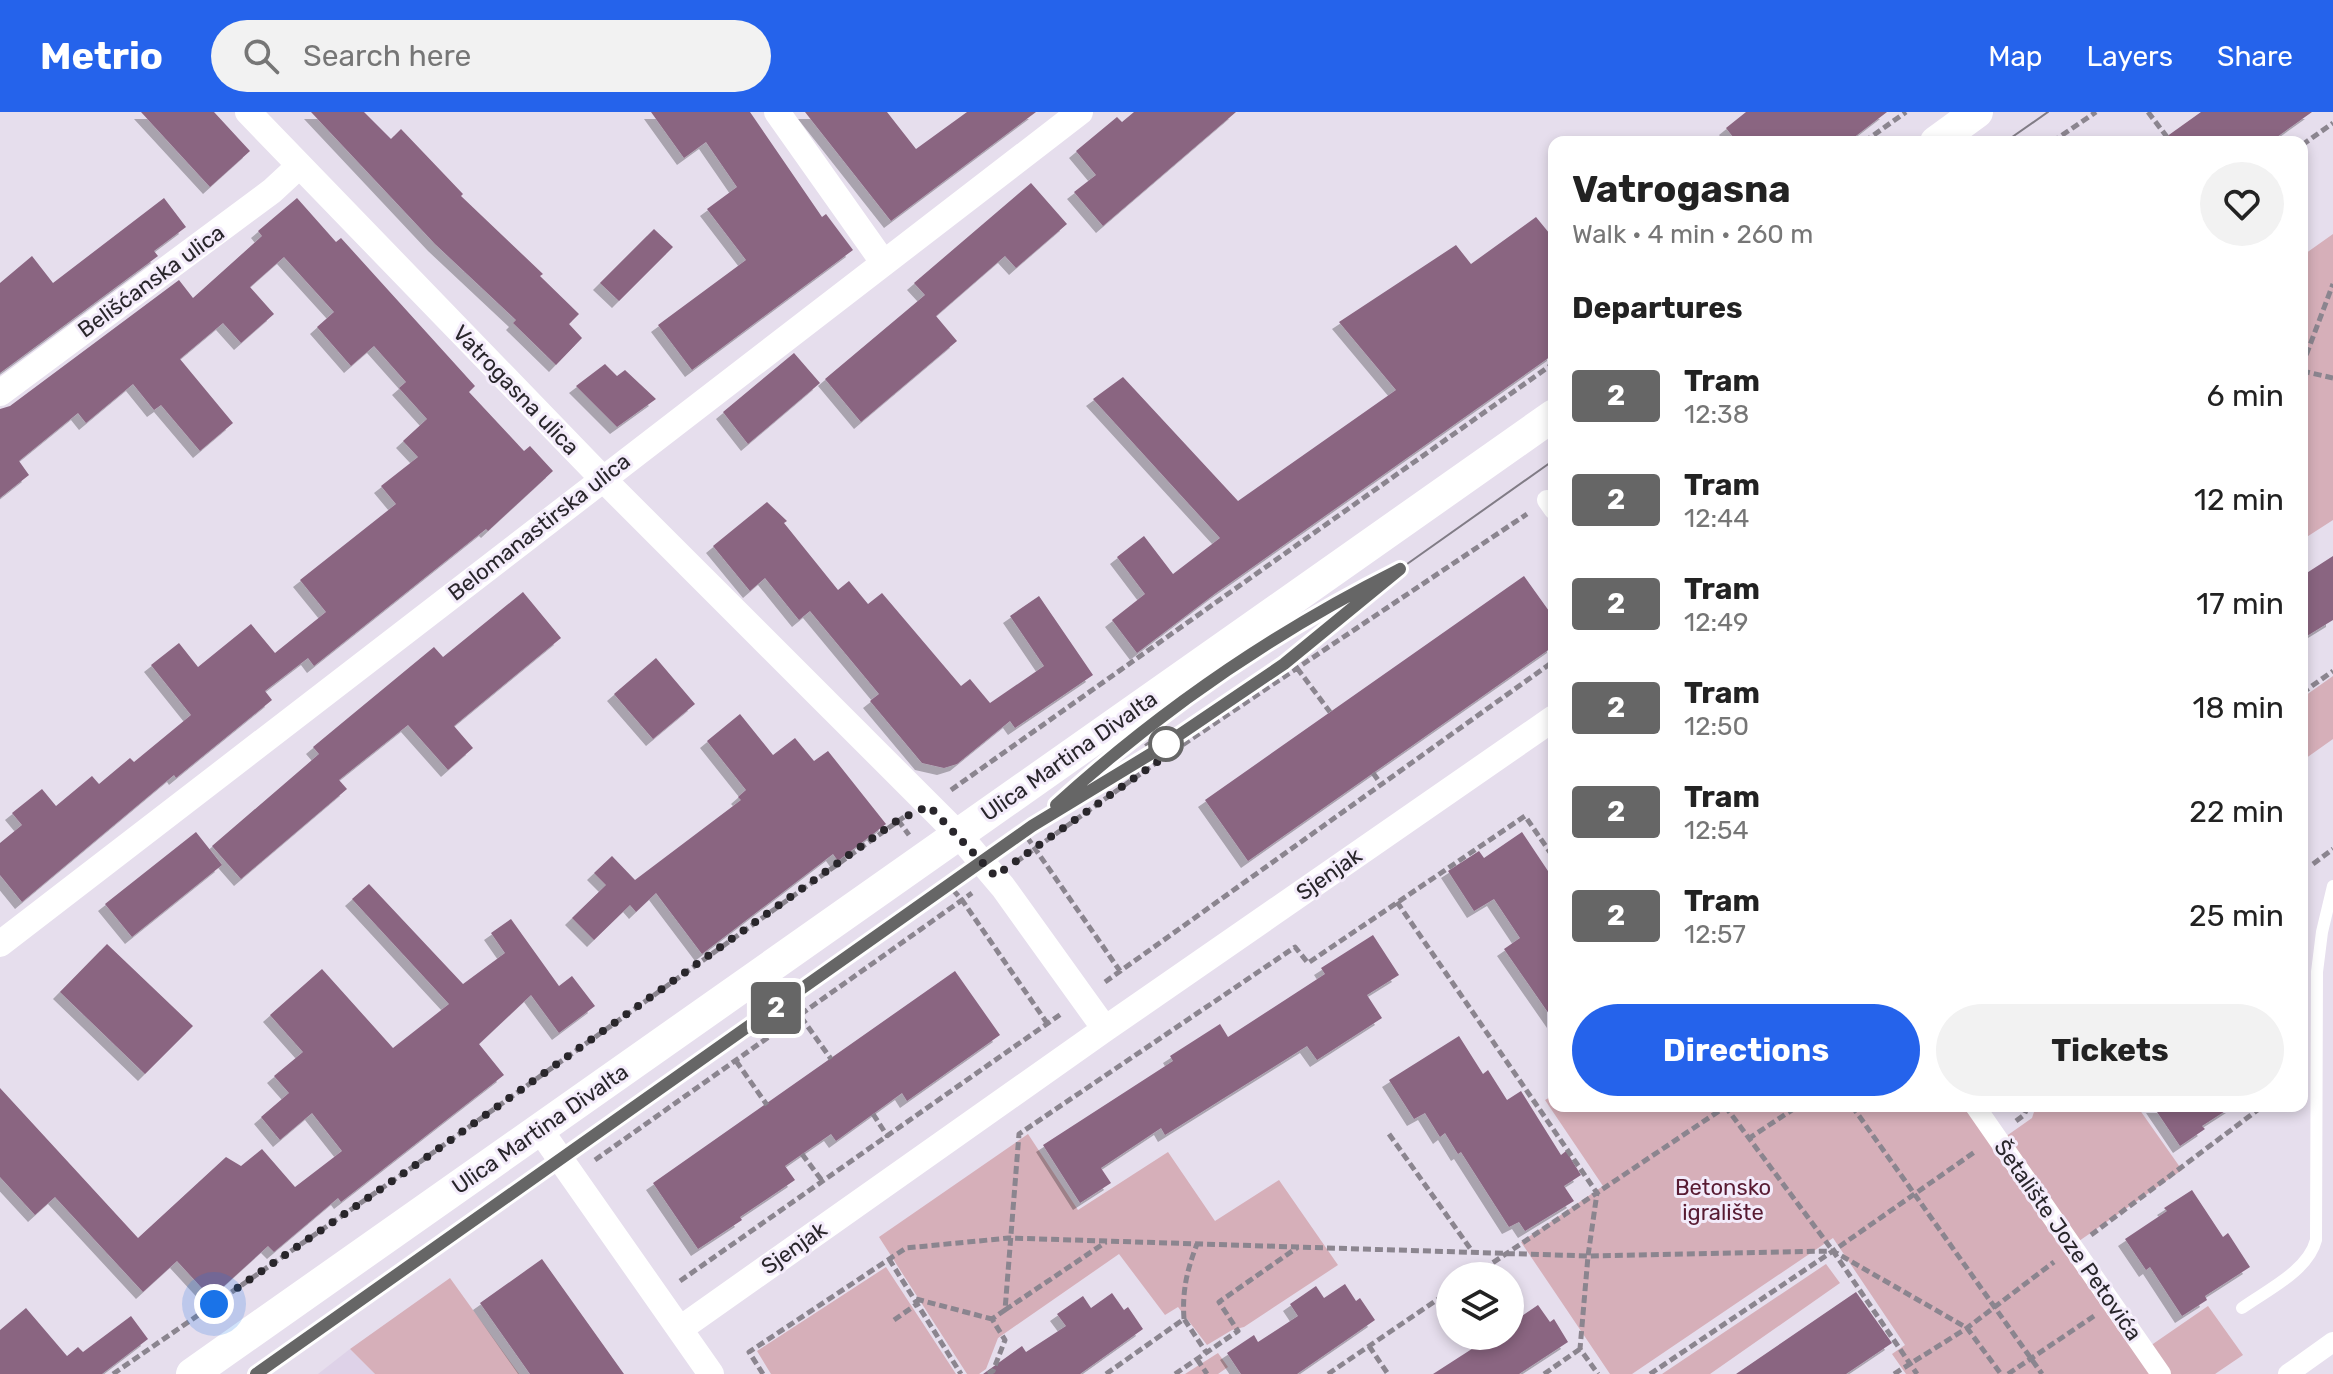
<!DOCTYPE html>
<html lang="en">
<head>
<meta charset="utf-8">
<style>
	:root { --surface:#fff; --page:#f2f2f2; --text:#222; --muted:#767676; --accent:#2563eb }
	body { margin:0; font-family:Rubik,sans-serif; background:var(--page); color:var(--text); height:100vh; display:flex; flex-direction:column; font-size:30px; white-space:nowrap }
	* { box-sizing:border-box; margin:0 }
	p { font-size:26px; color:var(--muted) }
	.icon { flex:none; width:44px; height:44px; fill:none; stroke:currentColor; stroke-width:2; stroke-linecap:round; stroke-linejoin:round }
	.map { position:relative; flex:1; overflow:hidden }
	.panel { position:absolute; left:1548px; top:24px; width:760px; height:976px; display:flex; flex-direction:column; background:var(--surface); border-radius:16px; box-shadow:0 4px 12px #0003 }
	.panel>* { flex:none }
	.badge { padding:0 16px; border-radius:6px; font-size:28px; line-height:52px }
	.tools { position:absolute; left:1436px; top:1150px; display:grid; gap:16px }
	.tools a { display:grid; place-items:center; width:88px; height:88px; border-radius:50%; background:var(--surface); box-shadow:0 4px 12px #0003; font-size:40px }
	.you { position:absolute; width:40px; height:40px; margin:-20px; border:6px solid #fff; border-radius:50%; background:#1a73e8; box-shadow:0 0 0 12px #1a73e833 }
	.map>.badge { position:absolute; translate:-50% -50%; box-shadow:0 0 0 4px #fff }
	h2 { padding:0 24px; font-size:30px; line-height:72px }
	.round { display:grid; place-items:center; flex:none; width:84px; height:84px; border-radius:42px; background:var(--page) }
	.summary { display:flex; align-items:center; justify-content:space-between; height:136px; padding:0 24px }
	h1 { font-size:38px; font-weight:700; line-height:60px }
	.action { display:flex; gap:16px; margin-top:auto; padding:16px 24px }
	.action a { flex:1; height:92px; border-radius:48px; background:var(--accent); color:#fff; font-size:32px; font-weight:700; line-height:92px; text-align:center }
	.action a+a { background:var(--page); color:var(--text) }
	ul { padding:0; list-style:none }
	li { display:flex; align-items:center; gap:24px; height:104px; padding:0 24px }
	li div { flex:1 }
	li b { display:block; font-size:30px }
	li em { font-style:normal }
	li .badge { min-width:88px; font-weight:700; text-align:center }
	header { display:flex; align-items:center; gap:48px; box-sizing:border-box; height:112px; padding:0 40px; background:var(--accent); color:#fff }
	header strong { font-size:38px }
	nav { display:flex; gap:44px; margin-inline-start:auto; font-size:28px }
	.search { width:560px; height:72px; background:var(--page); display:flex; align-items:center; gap:20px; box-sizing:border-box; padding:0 28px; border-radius:44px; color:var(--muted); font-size:30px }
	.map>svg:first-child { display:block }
	.built { fill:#ded2e8 }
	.green { fill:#d6afb9 }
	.building { fill:#8a6581; filter:url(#shadow) }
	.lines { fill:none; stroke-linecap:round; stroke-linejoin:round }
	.path { stroke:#8b858f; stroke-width:5; stroke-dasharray:8 4; stroke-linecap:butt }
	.service { stroke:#fff; stroke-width:12 }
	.pedestrian { stroke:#fff; stroke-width:20 }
	.minor { stroke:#fff; stroke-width:26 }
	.tertiary { stroke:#fff; stroke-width:32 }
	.tram { stroke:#817c86; stroke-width:2 }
	.line-casing { stroke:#fff; stroke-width:18 }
	.line { stroke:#666; stroke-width:12 }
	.walk { stroke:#29262b; stroke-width:8; stroke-dasharray:0 14.4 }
	.stop-dot { fill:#fff; stroke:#666; stroke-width:4 }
	.labels { text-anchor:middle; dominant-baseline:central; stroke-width:6; stroke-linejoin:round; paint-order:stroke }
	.street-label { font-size:22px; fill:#29262b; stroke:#f3ebfa }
	.park-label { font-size:22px; fill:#581b32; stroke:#f3ebfa }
</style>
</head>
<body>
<header>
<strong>Metrio</strong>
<div class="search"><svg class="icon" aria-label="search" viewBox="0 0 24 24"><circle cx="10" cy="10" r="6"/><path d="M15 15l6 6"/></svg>Search here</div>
<nav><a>Map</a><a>Layers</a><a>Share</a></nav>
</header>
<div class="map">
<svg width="2333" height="1262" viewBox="0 0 2333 1262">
	<defs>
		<filter id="shadow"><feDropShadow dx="-7" dy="7" stdDeviation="0" flood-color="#0004"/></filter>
	</defs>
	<rect width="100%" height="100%" fill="#e6deed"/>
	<!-- built -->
	<path class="built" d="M350,1237l25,25h-57z"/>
	<!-- green -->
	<path class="green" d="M2333,122v286l-31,20v-284z
		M2333,564v63l-31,22v-63z
		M1554,983v11h422l181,268h-251l-14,-20 13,-9 -72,-107 -201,136h-22l-89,-132 82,-56 -58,-86z
		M2036,994h101l45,64 -103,71 -74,-104 27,-19z
		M1028,1022l50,76 90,-58 47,69 64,-41 59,85 -94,62 -12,3 -25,15 -29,-38 -13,8 -46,-61 -121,84 -12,31 -7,5h-12l-88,-137z
		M1826,1152l14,19 -130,91h-48z
		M886,1155l70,107h-185l-14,-23z
		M450,1166l69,96h-144l-25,-25z
		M2208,1194l35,49 -28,19h-45l-20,-28z
		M1218,1241l10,14 -10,7h-33z"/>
	<!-- building -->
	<path class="building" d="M141,0h73l36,39 -40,36z
		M311,0h53l27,27 10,-10 62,65 -2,2 82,78 -3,2 39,38 -10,10 13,14 -26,27 -43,-42 3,-3 -81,-76z
		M651,0h99l72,105 4,-3 27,36 -161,120 -34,-45 88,-65 -39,-51 30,-22 -31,-45 -22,16z
		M805,0h82l29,37 51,-37h69l-145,109z
		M1134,0h102l-133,114 -29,-34 22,-17 -20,-24 41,-34 5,5z
		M1746,0h141l-39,30h-111l-11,-14z
		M2201,0h111l-42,30h-111z
		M1031,71l36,41 -51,44 -11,-12 -69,60 21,25 -96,81 -36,-43 100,-84 -11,-12z
		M164,86l22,29 -32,24 4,5 -158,117v-90l32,-27 21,27z
		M297,86l39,44 5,-4 134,148 -6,6 55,59 6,-5 23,25 -65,60 -2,-2 -172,137 -6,-8 -43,33 7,9 -96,78 -2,-3 -152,127 -22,-27v-32l22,-18 -10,-12 30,-24 14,17 36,-30 7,8 31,-26 4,4 57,-47 -40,-50 28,-22 19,24 53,-43 24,29 51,-41 -26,-32 96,-76 -15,-18 37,-29 -15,-16 24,-22 -28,-31 7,-6 -32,-36 -23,20 -34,-39 17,-15 -50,-55 -34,30 24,27 -33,29 -18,-20 -43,36 53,64 -33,28 -39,-46 -7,5 -21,-26 -47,39 -8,-10 -59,48 10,14 -29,23v-89l10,-3 169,-126 14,18 69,-62 -4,-5z
		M1536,105l18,22v115l-338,239 -79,60 -25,-33 33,-26 -28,-37 27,-21 29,38 47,-36 -127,-139 30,-22 115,124 158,-111 -57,-68 117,-77 15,19z
		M654,117l19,18 -54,54 -19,-18z
		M794,241l26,30 -72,61 -25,-32z
		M605,252l12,12 8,-6 31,29 -39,28 -41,-41z
		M767,390l20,19 -3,2 54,67 11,-9 19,23 14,-11 79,93 9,-7 20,24 54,-37 -34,-50 29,-20 54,79 -78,53 -5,-7 -53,43 -13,4 -22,-5 -52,-62 9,-7 -69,-83 -11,9 -34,-42 -15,13 -37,-45z
		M2333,444v64l-31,19v-63z
		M1524,464l30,42v28l-306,215 -43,-61z
		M523,480l38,46 -107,88 19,22 -25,22 -40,-45 -69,55 8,9 -106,90 -29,-33 107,-92 -6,-7 35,-29 86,-71 9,10z
		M656,546l39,46 -42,35 -39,-45z
		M740,602l33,41 22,-17 19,23 14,-10 58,73 -48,37 -5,-7 -131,100 -46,-61 -20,19 -6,-7 -36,35 -22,-22 34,-33 -12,-12 18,-17 23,24 106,-80 -3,-3 8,-7 -39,-49z
		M196,720l26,33 -90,72 -27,-33z
		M1522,720l32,48v141l-50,-72 16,-11 -26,-39 -20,12 -26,-40 31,-20 5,7z
		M369,772l94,100 42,-31 -14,-20 20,-14 48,67 13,-10 23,30 -36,27 -28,-38 -52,49 25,31 -163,127 -3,-4 -64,54 -6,-6 -57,52 -34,-37 -34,31 -88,-95 -20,18 -35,-38v-89l138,150 88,-81 15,9 21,-17 33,38 47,-36 -30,-38 -32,27 -19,-23 28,-24 -15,-17 29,-24 -33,-37 52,-46 71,79 56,-44 -97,-105z
		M1373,823l26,40 -32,20 15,23 -65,42 -10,-14 -142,89 -4,-7 -60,40 10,15 -31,20 -37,-58 130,-84 -3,-5 50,-32 8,13 97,-63 -4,-6z
		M107,832l86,82 -48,48 -85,-82z
		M955,859l45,64 -93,66 -5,-8 -66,48 -5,-7 -46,32 10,14 -55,37 2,3 -44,29 -45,-66z
		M1459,924l24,38 5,-4 19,30 14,-9 40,64 5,-4 15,24 -17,11 10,15 -49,30 -6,-9 -10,5 -48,-75 -3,2 -13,-21 -5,4 -15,-24 -11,6 -25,-39z
		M2153,994h80l-31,20 3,3 -25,17z
		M2192,1078l31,47 5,-4 22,34 -45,29 2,4 -25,16 -32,-49 -4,3 -21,-31 42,-28 -3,-3z
		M542,1147l82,115h-94l-50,-71z
		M1345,1172l11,17 4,-3 15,22 -78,54h-56l-14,-21 27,-18 4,7 40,-26 -8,-12 26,-18 8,12z
		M1856,1180l36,51 -46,31h-110z
		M1112,1181l12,17 4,-3 15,22 -63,45h-97l39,-28 4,6 40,-26 -9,-12 26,-18 8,12z
		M1538,1193l12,17 4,-3 14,23 -49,32h-86l59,-38h18v-12z
		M26,1196l41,48 11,-9 5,5 48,-36 17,23 -46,35h-102v-44z"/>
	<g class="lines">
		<!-- path -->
		<path class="path" d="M2148,0l19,25
			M1864,30l42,-30
			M2052,30l44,-30
			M2302,33l31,-22
			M2302,254l31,-82
			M2302,259l31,7
			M1297,556l33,44
			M2302,581l31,-22
			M1146,631l14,17
			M1373,661l8,11
			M951,678l603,-427
			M898,708l11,15
			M1020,715l100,144
			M1016,750l144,-102 367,-246
			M2313,752l20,-15
			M945,769l17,19 85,123
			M1397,790l200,291 -9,63 -8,93 18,25
			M1105,870l449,-321
			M801,905l30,42
			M736,949l31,44
			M1725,994l108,145 84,123
			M1852,994l190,268
			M873,1002l15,23
			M2016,1009l8,-6 4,-9
			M1389,1022l83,117
			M1748,1027l50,-33
			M802,1042l21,28
			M595,1048l377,-267
			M2091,1123l172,-129
			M889,1147l72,115
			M1473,1164l252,-169
			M680,1169l381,-267
			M916,1187l76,20
			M1005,1198l101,-68
			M1184,1207c-2,-28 3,-49 13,-75
			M894,1208l23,-16
			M1369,1234l19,28
			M1197,1247l10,15
			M113,1262l304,-210 487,-347
			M763,1262l-14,-22 157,-104 103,-10 579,18 245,-5 134,77 34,46
			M988,1262l5,-3 12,-31 -13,-21 13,-9 14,-176 276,-187 13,16 217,-147 29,42
			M1106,1262l78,-55 22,33
			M1175,1262l63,-43 -19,-29 79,-55
			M1328,1262l122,-83
			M1544,1262l36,-25
			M1650,1262l183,-123 143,-100
			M1894,1262l73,-46 87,-66
			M2008,1262l86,-58"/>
		<!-- service -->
		<path class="service" d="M2242,1196c25,-18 66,-37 74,-68l1,-268 5,-40 11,-46"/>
		<!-- pedestrian -->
		<path class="pedestrian" d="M1547,388l7,10
			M1975,994l186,268
			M2288,1262l45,-32"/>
		<!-- minor -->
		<path class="minor" d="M248,0l354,366 356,356 45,53 102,142
			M777,0l106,150
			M0,281l272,-202 27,-25
			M0,832l1080,-832
			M540,1018l171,244
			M680,1217l425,-300 449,-311"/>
		<!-- tertiary -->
		<path class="tertiary" d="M1936,30l41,-30
			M192,1262l1362,-959"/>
		<!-- tram -->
		<path class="tram" d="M2005,30l43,-30
			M1059,690c47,-43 97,-80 149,-116 53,-38 106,-74 165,-103
			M256,1262l776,-548 122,-74 130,-88 116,-95 154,-109"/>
	</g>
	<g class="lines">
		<defs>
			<path id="line" d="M256,1262l776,-548 122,-74 130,-88 116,-95c-124,62 -242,143 -344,236"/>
		</defs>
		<!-- line casing -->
		<use href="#line" class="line-casing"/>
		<!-- line -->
		<use href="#line" class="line"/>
		<!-- walk -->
		<path class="walk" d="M214,1192l203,-140 481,-344 31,-14 66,70 165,-116 -6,-8 12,-8"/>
	</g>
	<!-- markers -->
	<circle class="stop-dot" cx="1166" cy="632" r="16"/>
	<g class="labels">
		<!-- street labels -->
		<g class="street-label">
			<text transform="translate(151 169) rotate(-36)">Belišćanska ulica</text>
			<text transform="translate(516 278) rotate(46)">Vatrogasna ulica</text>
			<text transform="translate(539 415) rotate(-38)">Belomanastirska ulica</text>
			<text transform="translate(1069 644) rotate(-35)">Ulica Martina Divalta</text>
			<text transform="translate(1329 762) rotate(-35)">Sjenjak</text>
			<text transform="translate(540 1017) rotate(-35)">Ulica Martina Divalta</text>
			<text transform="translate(2068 1128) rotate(55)">Šetalište Joze Petovića</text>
			<text transform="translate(794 1136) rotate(-35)">Sjenjak</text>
		</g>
		<!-- park labels -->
		<g class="park-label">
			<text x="1723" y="1075">Betonsko<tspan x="1723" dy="25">igralište</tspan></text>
		</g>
	</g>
</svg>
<div class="tools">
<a><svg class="icon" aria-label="layers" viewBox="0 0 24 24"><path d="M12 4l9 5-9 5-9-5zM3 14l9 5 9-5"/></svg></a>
</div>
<div class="you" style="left:214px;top:1192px"></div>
<b class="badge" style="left:776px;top:896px;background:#666;color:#fff">2</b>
<section class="panel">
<div class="summary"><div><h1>Vatrogasna</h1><p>Walk · 4 min · 260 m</p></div><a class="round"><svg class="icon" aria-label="heart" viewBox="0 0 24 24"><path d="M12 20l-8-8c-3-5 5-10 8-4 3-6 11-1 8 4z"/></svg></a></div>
<h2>Departures</h2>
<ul>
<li><span class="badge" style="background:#666;color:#fff">2</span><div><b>Tram</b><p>12:38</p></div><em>6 min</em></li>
<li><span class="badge" style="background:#666;color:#fff">2</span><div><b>Tram</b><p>12:44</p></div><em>12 min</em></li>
<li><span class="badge" style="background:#666;color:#fff">2</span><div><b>Tram</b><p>12:49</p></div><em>17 min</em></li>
<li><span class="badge" style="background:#666;color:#fff">2</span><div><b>Tram</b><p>12:50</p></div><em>18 min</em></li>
<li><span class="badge" style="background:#666;color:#fff">2</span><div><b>Tram</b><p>12:54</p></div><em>22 min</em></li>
<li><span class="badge" style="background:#666;color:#fff">2</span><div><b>Tram</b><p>12:57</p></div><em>25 min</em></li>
</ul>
<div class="action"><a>Directions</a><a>Tickets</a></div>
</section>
</div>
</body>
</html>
